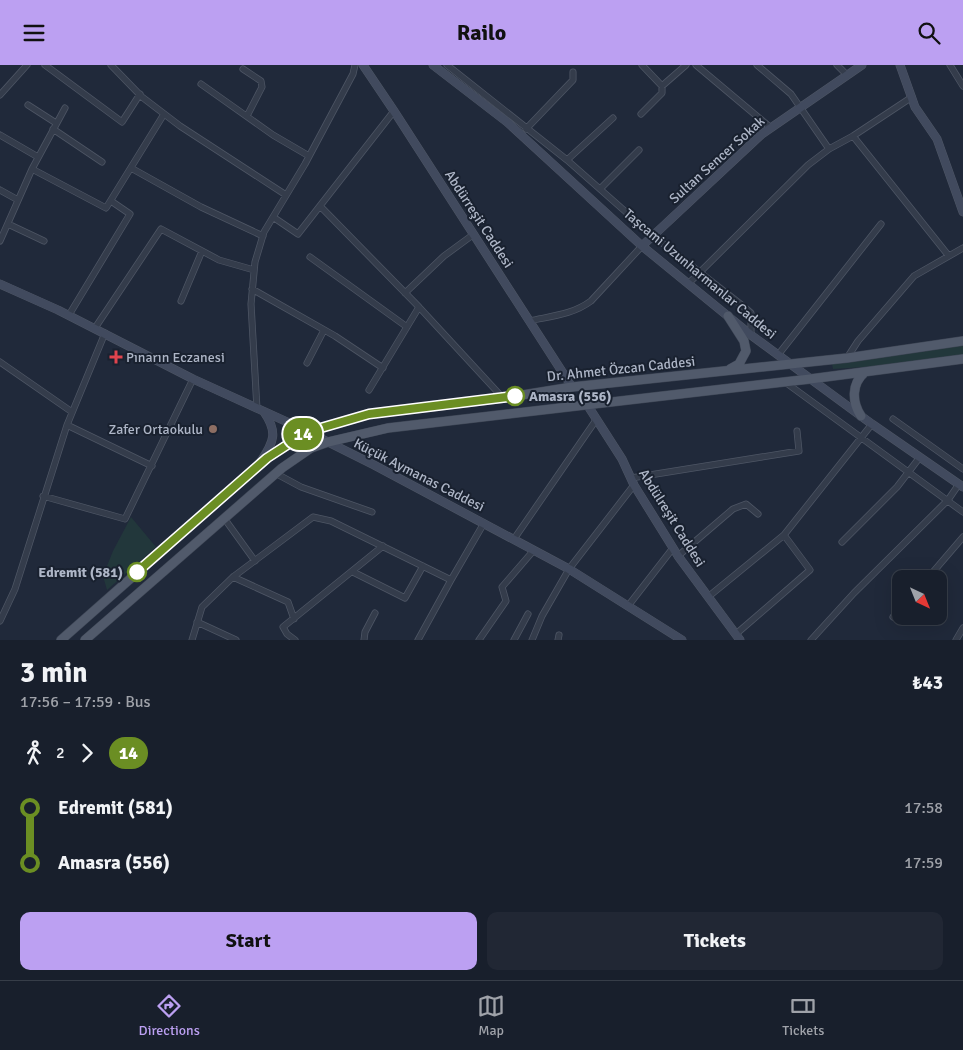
<!DOCTYPE html>
<html lang="en">
<head>
<meta charset="utf-8">
<style>
	:root { --surface:#181f2c; --page:#212734; --text:#f1f3f6; --muted:#9fa2a9; --line:#363d48; --accent:#bca0f2 }
	body { margin:0; font-family:Signika,sans-serif; background:var(--page); color:var(--text); height:100vh; display:flex; flex-direction:column; font-size:19px; white-space:nowrap }
	* { box-sizing:border-box; margin:0 }
	p { font-size:16px; color:var(--muted) }
	.icon { flex:none; width:28px; height:28px; fill:none; stroke:currentColor; stroke-width:2; stroke-linecap:round; stroke-linejoin:round }
	.map { position:relative; height:575px; overflow:hidden }
	.drawer { display:flex; flex-direction:column; background:var(--surface); flex:1 }
	.drawer>* { flex:none }
	.badge { padding:0 10px; border-radius:16px; font-size:18px; line-height:32px }
	.needle { width:32px; rotate:137deg }
	.controls { position:absolute; left:892px; top:505px; display:grid; gap:10px }
	.controls a { display:grid; place-items:center; width:55px; height:55px; border-radius:10px; background:var(--surface); box-shadow:0 5px 20px #0002,0 0 0 1px var(--line); font-size:25px }
	.map>.badge { position:absolute; translate:-50% -50%; box-shadow:0 0 0 2px #fff }
	.legs { display:flex; align-items:center; gap:8px; height:55px; padding:0 20px; font-size:16px }
	.legs p { margin-inline-start:auto }
	.head { display:flex; align-items:center; justify-content:space-between; height:85px; padding:0 20px }
	h1 { font-size:28px; font-weight:700; line-height:38px }
	.button { display:flex; gap:10px; margin-top:auto; padding:10px 20px }
	.button a { flex:1; height:58px; border-radius:10px; background:var(--accent); color:#111; font-size:20px; font-weight:700; line-height:58px; text-align:center }
	.button a+a { background:var(--page); color:var(--text) }
	ul { padding:0 20px; list-style:none }
	li { display:flex; align-items:center; gap:18px; height:55px; font-size:19px }
	li i { display:grid; place-items:center; width:8px; height:100%; margin:0 6px; background:currentColor }
	li i::after { content:''; width:12px; height:12px; margin:-6px; border:4px solid; border-radius:50%; background:var(--surface) }
	li p { margin-inline-start:auto }
	li:first-child i { background:linear-gradient(#0000 50%,currentColor 0) }
	li:last-child i { background:linear-gradient(currentColor 50%,#0000 0) }
	header { display:flex; justify-content:space-between; align-items:center; height:65px; padding:0 20px; background:var(--accent); color:#111; font-size:22px; font-weight:700 }
	.menu { display:flex; justify-content:space-around; align-items:center; height:70px; border-top:1px solid var(--line); background:var(--surface); font-size:14px; color:var(--muted) }
	.menu a { display:grid; justify-items:center; gap:2px }
	.menu .on { color:var(--accent) }
	.map>svg:first-child { display:block }
	.green { fill:#22373b }
	.lines { fill:none; stroke-linecap:round; stroke-linejoin:round }
	.street-casing { stroke:#4e5665; stroke-width:7 }
	.secondary-casing { stroke:#4e5665; stroke-width:9 }
	.primary-casing { stroke:#3d4554; stroke-width:10 }
	.street { stroke:#343c4b; stroke-width:5.5 }
	.secondary { stroke:#414a5e; stroke-width:8 }
	.primary { stroke:#515a6b; stroke-width:9 }
	.line-1-casing { stroke:#fff; stroke-width:11 }
	.line-1 { stroke:#6b8e23; stroke-width:8 }
	.health-dot { fill:#e0444e; stroke:#19212f; stroke-width:2 }
	.stop-1-dot { fill:#fff; stroke:#6b8e23; stroke-width:2.5 }
	.education-dot { fill:#8d6e63; stroke:#19212f; stroke-width:2 }
	.labels { text-anchor:middle; dominant-baseline:central; stroke-width:4; stroke-linejoin:round; paint-order:stroke }
	.street-label { font-size:14px; fill:#aeb6c7; stroke:#19212f }
	.poi-label { font-size:14px; fill:#aeb6c7; stroke:#19212f; text-anchor:start }
	.stop-label { font-size:14px; font-weight:bold; fill:#aeb6c7; stroke:#19212f; text-anchor:start }
</style>
</head>
<body>
<header><svg class="icon" aria-label="menu" viewBox="0 0 24 24"><path d="M4 6h16M4 12h16M4 18h16"/></svg>Railo<svg class="icon" aria-label="search" viewBox="0 0 24 24"><circle cx="10" cy="10" r="6"/><path d="M15 15l6 6"/></svg></header>
<div class="map">
<svg width="963" height="575" viewBox="0 0 963 575">
	<rect width="100%" height="100%" fill="#20293a"/>
	<!-- green -->
	<path class="green" d="M963,280v10l-82,11 -48,3 -1,-5z
		M131,452l25,30 -49,43 -4,-14 10,-25z"/>
	<g class="lines">
		<defs>
			<path id="street" d="M45,0l77,57 18,-28
				M111,0l31,32 38,29 106,69
				M447,0l120,95 85,75 91,71 8,7v22
				M642,0l20,21 24,-21
				M696,0l75,63
				M757,0l34,29 38,55
				M837,0l10,10
				M950,0l13,21
				M243,4l18,12 1,6 -15,29
				M201,19l72,51 36,21
				M0,30l27,-30
				M28,40l28,18
				M641,49l21,-21v-7
				M53,64l49,33
				M526,64l47,-49v-8
				M0,70l38,22
				M853,71l95,119
				M567,95l46,-42
				M131,103l70,39 62,29
				M32,104l74,39 58,-94
				M600,124l39,-39
				M0,125l18,10
				M320,141l99,101 84,91
				M273,152l25,17 96,-123
				M8,159l36,17
				M0,176l32,-72 33,-61
				M310,192l97,70
				M688,219l120,-119 21,-16 24,-13 59,-39
				M252,224l83,47 48,32
				M405,228l39,-37 30,-22
				M181,236l21,-50
				M69,250l61,-101 -19,-13
				M529,256c22,-5 43,-6 62,-20l51,-55
				M95,263l66,-99 58,31 35,10
				M778,290l103,-131
				M847,293l11,-17 56,-65 49,-28
				M0,297l72,50
				M307,298l17,-33
				M785,317l178,130
				M369,325l50,-83
				M257,344l-6,-105 4,-42 9,-30 41,-68 48,-90 2,-9
				M893,354l70,50
				M67,360l85,41
				M275,408l26,14 71,25
				M631,413l168,-27 -2,-20
				M43,431l82,23 68,-140
				M224,453l31,43
				M514,474l82,-119
				M842,477l55,-55 23,-30
				M678,491l55,-47 13,-5 12,10
				M353,507l52,26 18,-32
				M233,512l55,25 6,17
				M927,514l36,-42
				M708,532l76,-62 88,-111
				M628,541l45,-58
				M893,552l8,-10
				M0,556l15,-32 52,-164 38,-92
				M197,557l39,18
				M736,569l74,-64 -26,-35
				M192,575l10,-33 31,-30 80,-60 18,4 120,59
				M295,575l-8,-6 -4,-7 100,-81
				M364,575l1,-8 10,-19
				M418,575l33,-60 33,-57
				M479,575l27,-39 -4,-14 32,-37
				M514,575l14,-26
				M532,575l10,-24 27,-47 65,-84
				M558,575l1,-5
				M811,575l43,-47 94,-93 11,-16
				M956,575l7,-12"/>
			<path id="secondary" d="M363,0l31,46 178,276
				M433,0l74,57 135,124 109,89 121,89 91,63
				M900,0l15,42 22,32 26,73
				M642,181l120,-112 100,-69
				M0,219l58,26 135,69 103,47 78,39 195,104 113,71
				M588,341l34,53 12,26 44,71 62,84
				M261,396c13,-19 17,-29 3,-49"/>
			<path id="primary" d="M728,251l16,25 2,10 -7,13 -9,5
				M861,351c-9,-14 -10,-32 4,-44
				M61,575l206,-182 40,-26 62,-18 134,-16 69,-11 275,-29 116,-17
				M85,575l197,-172 29,-20 17,-6 60,-14 422,-49 153,-20"/>
		</defs>
		<!-- street casing -->
		<use href="#street" class="street-casing"/>
		<!-- secondary casing -->
		<use href="#secondary" class="secondary-casing"/>
		<!-- primary casing -->
		<use href="#primary" class="primary-casing"/>
		<!-- street -->
		<use href="#street" class="street"/>
		<!-- secondary -->
		<use href="#secondary" class="secondary"/>
		<!-- primary -->
		<use href="#primary" class="primary"/>
	</g>
	<g class="lines">
		<defs>
			<path id="line-1" d="M137,507l130,-114 40,-26 62,-18 146,-18"/>
		</defs>
		<!-- line-1 casing -->
		<use href="#line-1" class="line-1-casing"/>
		<!-- line-1 -->
		<use href="#line-1" class="line-1"/>
	</g>
	<!-- markers -->
	<path class="health-dot" d="M113.5 284.5h5v5h5v5h-5v5h-5v-5h-5v-5h5z"/>
	<g class="stop-1-dot">
		<circle cx="515" cy="331" r="9"/>
		<circle cx="137" cy="507" r="9"/>
	</g>
	<circle class="education-dot" cx="213" cy="364" r="5"/>
	<g class="labels">
		<!-- street labels -->
		<g class="street-label">
			<text transform="translate(717 95) rotate(-42)">Sultan Sencer Sokak</text>
			<text transform="translate(479 154) rotate(57)">Abdürreşit Caddesi</text>
			<text transform="translate(700 209) rotate(40)">Taşcami Uzunharmanlar Caddesi</text>
			<text transform="translate(621 304) rotate(-6)">Dr. Ahmet Özcan Caddesi</text>
			<text transform="translate(419 410) rotate(27)">Küçük Aymanas Caddesi</text>
			<text transform="translate(672 453) rotate(58)">Abdülreşit Caddesi</text>
		</g>
		<!-- poi labels -->
		<g class="poi-label">
			<text x="126" y="292">Pınarın Eczanesi</text>
			<text x="203" y="364" text-anchor="end">Zafer Ortaokulu</text>
		</g>
		<!-- stop labels -->
		<g class="stop-label">
			<text x="529" y="331">Amasra (556)</text>
			<text x="123" y="507" text-anchor="end">Edremit (581)</text>
		</g>
	</g>
</svg>
<div class="controls">
<a><svg class="needle" viewBox="-14 -14 28 28"><path d="M0-13l5 13h-10z" fill="#e53935"/><path d="M0 13l5-13h-10z" fill="#9fa2a9"/></svg></a>
</div>
<b class="badge" style="left:303px;top:369px;background:#6b8e23;color:#fff">14</b>
</div>
<section class="drawer">
<div class="head"><div><h1>3 min</h1><p>17:56 – 17:59 · Bus</p></div><b>₺43</b></div>
<div class="legs"><svg class="icon" aria-label="walk" viewBox="0 0 24 24"><circle cx="13" cy="4" r="2"/><path d="M13 8l-2 6 4 7M11 14l-3 7M7 12l3-4h3l4 4"/></svg>2<svg class="icon" aria-label="forward" viewBox="0 0 24 24"><path d="M9 5l7 7-7 7"/></svg><b class="badge" style="background:#6b8e23;color:#fff">14</b></div>
<ul>
<li><i style="color:#6b8e23"></i><b>Edremit (581)</b><p>17:58</p></li>
<li><i style="color:#6b8e23"></i><b>Amasra (556)</b><p>17:59</p></li>
</ul>
<div class="button"><a>Start</a><a>Tickets</a></div>
</section>
<nav class="menu">
<a class="on"><svg class="icon" aria-label="directions" viewBox="0 0 24 24"><path d="M12 3l9 9-9 9-9-9zM9 14v-3h6M13 9l2 2-2 2"/></svg>Directions</a>
<a><svg class="icon" aria-label="map" viewBox="0 0 24 24"><path d="M3 6l6-2 6 2 6-2v14l-6 2-6-2-6 2zM9 4v14M15 6v14"/></svg>Map</a>
<a><svg class="icon" aria-label="tickets" viewBox="0 0 24 24"><path d="M3 7h18v10H3zM15 7v10"/></svg>Tickets</a>
</nav>
</body>
</html>
